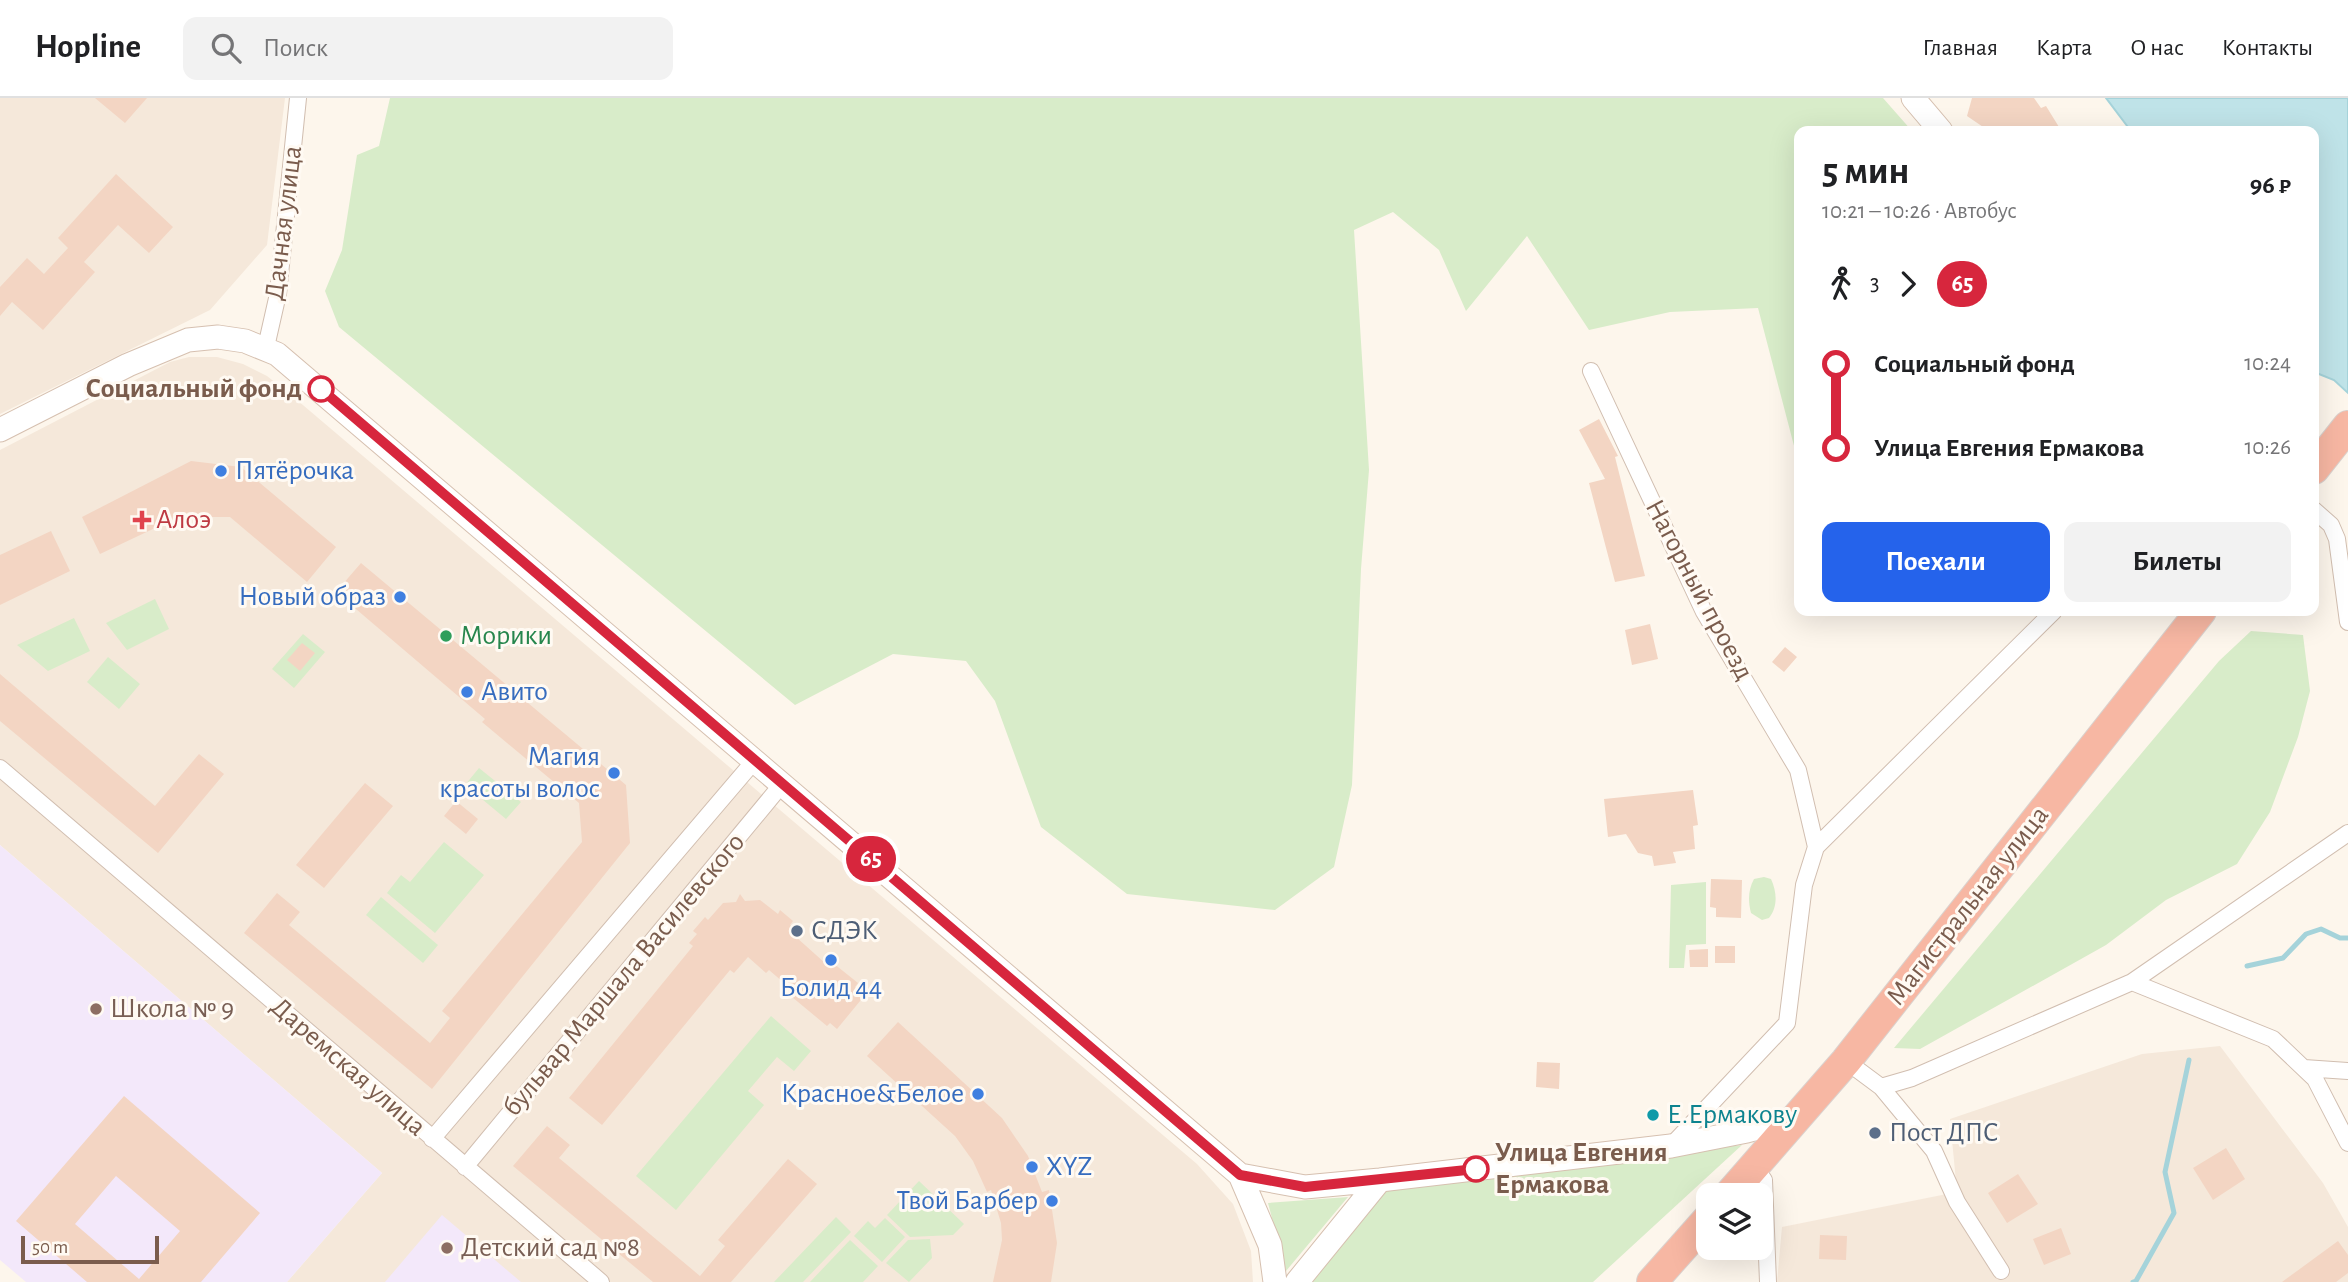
<!DOCTYPE html>
<html lang="ru">
<head>
<meta charset="utf-8">
<style>
	:root { --surface:#fff; --page:#f2f2f2; --text:#202124; --muted:#757577; --line:#e0e0e0; --accent:#2563eb }
	body { margin:0; font-family:"Alegreya Sans",sans-serif; background:var(--page); color:var(--text); height:100vh; display:flex; flex-direction:column; font-size:26px; white-space:nowrap }
	* { box-sizing:border-box; margin:0 }
	p { font-size:23px; color:var(--muted) }
	.icon { flex:none; width:38px; height:38px; fill:none; stroke:currentColor; stroke-width:2; stroke-linecap:round; stroke-linejoin:round }
	.map { position:relative; flex:1; overflow:hidden }
	.details { position:absolute; left:1794px; top:28px; width:525px; height:490px; display:flex; flex-direction:column; background:var(--surface); border-radius:14px; box-shadow:0 7px 28px #0002 }
	.details>* { flex:none }
	.badge { padding:0 14px; border-radius:23px; font-size:24px; line-height:46px }
	.fabs { position:absolute; left:1696px; top:1085px; display:grid; gap:14px }
	.fabs a { display:grid; place-items:center; width:77px; height:77px; border-radius:14px; background:var(--surface); box-shadow:0 7px 28px #0002; font-size:35px }
	.scale { position:absolute; left:21px; bottom:18px; width:138px; box-sizing:border-box; padding-left:7px; border:4px solid #7a5c4d; border-top:0; font-size:19px; line-height:24px; white-space:nowrap; color:#7a5c4d; -webkit-text-stroke:5px #fffaf3; paint-order:stroke }
	.map>.badge { position:absolute; translate:-50% -50%; box-shadow:0 0 0 4px #fff }
	.legs { display:flex; align-items:center; gap:10px; height:77px; padding:0 28px; font-size:23px }
	.legs p { margin-inline-start:auto }
	.head { display:flex; align-items:center; justify-content:space-between; height:119px; padding:0 28px }
	h1 { font-size:38px; font-weight:700; line-height:52px }
	.button { display:flex; gap:14px; margin-top:auto; padding:14px 28px }
	.button a { flex:1; height:80px; border-radius:14px; background:var(--accent); color:#fff; font-size:28px; font-weight:700; line-height:80px; text-align:center }
	.button a+a { background:var(--page); color:var(--text) }
	ul { padding:0 28px; list-style:none }
	li { display:flex; align-items:center; gap:24px; height:84px; font-size:26px }
	li i { display:grid; place-items:center; width:10px; height:100%; margin:0 9px; background:currentColor }
	li i::after { content:''; width:18px; height:18px; margin:-9px; border:5px solid; border-radius:50%; background:var(--surface) }
	li p { margin-inline-start:auto }
	li:first-child i { background:linear-gradient(#0000 50%,currentColor 0) }
	li:last-child i { background:linear-gradient(currentColor 50%,#0000 0) }
	header { display:flex; align-items:center; gap:42px; box-sizing:border-box; height:98px; padding:0 35px; background:var(--surface); border-bottom:2px solid var(--line) }
	header strong { font-size:33px }
	nav { display:flex; gap:38px; margin-inline-start:auto; font-size:24px }
	.search { width:490px; height:63px; background:var(--page); display:flex; align-items:center; gap:18px; box-sizing:border-box; padding:0 24px; border-radius:14px; color:var(--muted); font-size:26px }
	.map>svg:first-child { display:block }
	.residential { fill:#f5e8da }
	.education { fill:#f3e8fa }
	.green { fill:#d8ecc9 }
	.water { fill:#bfe3e8; stroke:#a5d3da; stroke-width:2 }
	.lines { fill:none; stroke-linecap:round; stroke-linejoin:round }
	.stream { stroke:#a5d3da; stroke-width:5 }
	.building { fill:#f3d5c3; fill-rule:evenodd }
	.street-casing { stroke:#d1beb0; stroke-width:18 }
	.secondary-casing { stroke:#d6c0b0; stroke-width:25 }
	.highway-casing { stroke:#dad1cd; stroke-width:32 }
	.street { stroke:#fff; stroke-width:16 }
	.secondary { stroke:#fff; stroke-width:23 }
	.highway { stroke:#f7b7a3; stroke-width:30 }
	.line-1-casing { stroke:#fff; stroke-width:16 }
	.line-1 { stroke:#d7263d; stroke-width:10 }
	.stop-1-dot { fill:#fff; stroke:#d7263d; stroke-width:3.5 }
	.shop-dot { fill:#3f7fe0; stroke:#fffaf3; stroke-width:2.5 }
	.health-dot { fill:#e0444e; stroke:#fffaf3; stroke-width:2.5 }
	.leisure-dot { fill:#2e9e5b; stroke:#fffaf3; stroke-width:2.5 }
	.service-dot { fill:#5c6f8a; stroke:#fffaf3; stroke-width:2.5 }
	.education-dot { fill:#8d6e63; stroke:#fffaf3; stroke-width:2.5 }
	.culture-dot { fill:#0f9aa8; stroke:#fffaf3; stroke-width:2.5 }
	.labels { text-anchor:middle; dominant-baseline:central; stroke-width:6; stroke-linejoin:round; paint-order:stroke }
	.street-label { font-size:28px; fill:#7a5c4d; stroke:#fffaf3 }
	.stop-label { font-size:28px; font-weight:bold; fill:#7a5c4d; stroke:#fffaf3; text-anchor:end }
	.shop-label { font-size:28px; fill:#366cbe; stroke:#fffaf3; text-anchor:end }
	.health-label { font-size:28px; fill:#be3a42; stroke:#fffaf3; text-anchor:start }
	.leisure-label { font-size:28px; fill:#27864d; stroke:#fffaf3; text-anchor:start }
	.service-label { font-size:28px; fill:#4e5e75; stroke:#fffaf3; text-anchor:start }
	.education-label { font-size:28px; fill:#785e54; stroke:#fffaf3; text-anchor:start }
	.culture-label { font-size:28px; fill:#0d838f; stroke:#fffaf3; text-anchor:start }
</style>
</head>
<body>
<header>
<strong>Hopline</strong>
<div class="search"><svg class="icon" aria-label="search" viewBox="0 0 24 24"><circle cx="10" cy="10" r="6"/><path d="M15 15l6 6"/></svg>Поиск</div>
<nav><a>Главная</a><a>Карта</a><a>О нас</a><a>Контакты</a></nav>
</header>
<div class="map">
<svg width="2348" height="1184" viewBox="0 0 2348 1184">
	<rect width="100%" height="100%" fill="#fdf6ec"/>
	<!-- residential -->
	<path class="residential" d="M0,0h285l-18,147 -57,65 -210,104z
		M189,259h28l26,7 24,12 30,24 900,764 36,40 18,47 2,31h-966l95,-109 -382,-328v-395l170,-88z
		M2220,948l103,137 25,44v55h-571l5,-55 175,-35 -7,-73 192,-65z"/>
	<!-- education -->
	<path class="education" d="M0,747l382,328 -95,109h-261l-26,-22z
		M442,1117l79,67h-136z"/>
	<!-- green -->
	<path class="green" d="M390,0h1493l29,33h-113v334l-41,-157 -88,4 -81,18 -62,-94 -61,75 -27,-61 -46,-38 -39,18 15,240 -8,99 -9,216 -18,82 -59,43 -148,-16 -86,-67 -46,-126 -29,-40 -73,-7 -98,51 -456,-378 -14,-36 17,-41 15,-95 22,-9z
		M155,501l14,30 -42,21 -21,-27z
		M74,520l16,33 -42,20 -31,-26z
		M2251,533l52,4 7,56 -12,46 -28,75 -33,52 -71,36 -60,45 -186,104 -26,-1 325,-387z
		M303,536l22,18 -31,36 -22,-19z
		M108,559l32,27 -21,25 -32,-27z
		M479,670l42,34 -15,17 -41,-34z
		M444,744l40,33 -49,58 -48,-40 14,-18 9,7z
		M1764,779l7,2c6,13 7,28 -2,39l-7,2 -11,-7c-3,-12 -3,-23 3,-34z
		M1706,784v62l-20,1 -2,23h-15l2,-83z
		M381,799l57,48 -15,18 -57,-48z
		M771,918l40,35 -17,20 -17,-14 -29,34 16,14 -88,105 -40,-34z
		M1742,1047l-149,137h-286l76,-94z
		M919,1083l45,43 -11,11 -43,2 -23,-22z
		M1348,1099l-62,74 -18,-68z
		M836,1119l15,15 -48,50h-29z
		M885,1120l20,19 -23,25 -28,-26 14,-15 7,7z
		M930,1141l2,19 -23,24 -23,-19 22,-23z
		M850,1142l28,26 -15,16h-53z"/>
	<!-- water -->
	<path class="water" d="M2106,0h242v295l-14,-13 -20,-8v-241h-183z"/>
	<g class="lines">
		<!-- stream -->
		<path class="stream" d="M2247,868l36,-8 23,-24 15,-5 19,9h8
			M2133,1184l3,-1 38,-68 -9,-41 24,-112"/>
	</g>
	<!-- building -->
	<path class="building" d="M95,0h52l-22,25z
		M1972,0h62l7,10 5,-2 13,21 -9,4h-61l-22,-15z
		M116,76l57,53 -24,26 -31,-28 -34,37 11,10 -52,58 -31,-28 -12,14v-29l27,-29 17,16 24,-26 -10,-10z
		M1599,321l19,37 -3,1 30,119 -30,6 -26,-99 16,-4 -26,-49z
		M191,363l50,6 95,80 -29,35 -77,-65h-20l-21,-5 -89,42 -18,-37z
		M51,433l19,40 -70,34v-50z
		M361,465l265,222 4,58 -198,246 -188,-156 33,-40 23,19 -11,13 141,118 20,-25 -8,-7 140,-169 -3,-39 -97,-81 3,-3 -149,-127z
		M1650,526l8,35 -26,6 -7,-35z
		M302,545l13,10 -15,18 -13,-11z
		M1785,549l12,10 -13,15 -12,-10z
		M0,576l155,132 44,-52 25,20 -66,79 -158,-132z
		M365,685l28,23 -69,82 -28,-23z
		M1693,692l5,35 -5,1 2,23 -22,3 3,11 -22,3 -2,-10 -14,-3 -12,-19 -18,3 -4,-38z
		M456,703l22,18 -12,15 -22,-18z
		M1711,781l31,1 -1,38 -25,-1v-9l-6,-1z
		M740,796l5,7 15,-1 18,14 2,-4 13,11 -3,4 9,8 -3,4 29,26 3,-4 30,24 -3,4 10,8 -28,34 -7,-6 -3,3 -35,-29 3,-4 -12,-11 -14,-12 -3,3 -18,-16 -14,16 -4,-3 -128,155 -33,-27 124,-152 -4,-3 8,-9 -4,-3 12,-14 3,3 15,-17 13,-1z
		M1715,848h20v17h-20z
		M1708,851v18h-18l-1,-17z
		M898,924l104,96 26,38 14,36 7,-2 8,53 -6,39h-58l9,-42 -1,-17 -10,-33 -4,2 -14,-31 -18,-25 -88,-80z
		M1537,964l23,1 -1,26 -23,-2z
		M124,998l136,117 -59,69h-114l-71,-61zM116,1078l64,55 -41,48 -64,-55z
		M547,1028l23,19 -11,13 141,118 25,-30 -7,-6 70,-81 29,25 -86,98h-78l-140,-116z
		M2226,1050l19,31 -32,21 -20,-32z
		M2018,1076l20,30 -31,19 -19,-30z
		M2061,1130l10,26 -27,11 -11,-26z
		M1820,1137l27,1 -1,24 -27,-1z
		M2338,1143l10,14v18l-12,9h-54z"/>
	<g class="lines">
		<defs>
			<path id="street" d="M266,249l12,-53 20,-196
				M1591,273l113,241 94,158 18,77
				M2314,412l17,15 6,14 11,83
				M0,670l601,514
				M2132,884l141,57 42,40 33,64
				M1846,963l35,26 53,64 23,51 44,69
				M2304,970l44,3
				M1881,989l31,-9 220,-96 216,-149
				M432,1041l323,-379
				M1671,1048l116,-123 17,-138 12,-38 238,-236
				M465,1069l318,-384
				M1755,1069l9,13 4,102"/>
			<path id="secondary" d="M1913,0l28,33
				M0,332l128,-65 60,-25 30,-3 27,4 32,13 963,821 30,70 5,37
				M1240,1077l65,12 75,-7 291,-34 76,-15 52,-14
				M1297,1184l83,-102"/>
			<path id="highway" d="M2314,371l34,-43
				M1729,1097l117,-134 355,-450
				M1652,1184l56,-63"/>
		</defs>
		<!-- street casing -->
		<use href="#street" class="street-casing"/>
		<!-- secondary casing -->
		<use href="#secondary" class="secondary-casing"/>
		<!-- highway casing -->
		<use href="#highway" class="highway-casing"/>
		<!-- street -->
		<use href="#street" class="street"/>
		<!-- secondary -->
		<use href="#secondary" class="secondary"/>
		<!-- highway -->
		<use href="#highway" class="highway"/>
	</g>
	<g class="lines">
		<defs>
			<path id="line-1" d="M321,291l919,786 65,12 171,-18"/>
		</defs>
		<!-- line-1 casing -->
		<use href="#line-1" class="line-1-casing"/>
		<!-- line-1 -->
		<use href="#line-1" class="line-1"/>
	</g>
	<!-- markers -->
	<g class="stop-1-dot">
		<circle cx="321" cy="291" r="12"/>
		<circle cx="1476" cy="1071" r="12"/>
	</g>
	<g class="shop-dot">
		<circle cx="221" cy="373" r="7"/>
		<circle cx="400" cy="499" r="7"/>
		<circle cx="467" cy="594" r="7"/>
		<circle cx="614" cy="675" r="7"/>
		<circle cx="831" cy="862" r="7"/>
		<circle cx="978" cy="996" r="7"/>
		<circle cx="1032" cy="1069" r="7"/>
		<circle cx="1052" cy="1103" r="7"/>
	</g>
	<path class="health-dot" d="M138.5 411.5h7v7h7v7h-7v7h-7v-7h-7v-7h7z"/>
	<circle class="leisure-dot" cx="446" cy="538" r="7"/>
	<g class="service-dot">
		<circle cx="797" cy="833" r="7"/>
		<circle cx="1875" cy="1035" r="7"/>
	</g>
	<g class="education-dot">
		<circle cx="96" cy="911" r="7"/>
		<circle cx="447" cy="1150" r="7"/>
	</g>
	<circle class="culture-dot" cx="1653" cy="1017" r="7"/>
	<g class="labels">
		<!-- street labels -->
		<g class="street-label">
			<text transform="translate(284 125) rotate(-83)">Дачная улица</text>
			<text transform="translate(1699 492) rotate(62)">Нагорный проезд</text>
			<text transform="translate(1968 808) rotate(-52)">Магистральная улица</text>
			<text transform="translate(624 877) rotate(-50)">бульвар Маршала Василевского</text>
			<text transform="translate(348 969) rotate(41)">Даремская улица</text>
		</g>
		<!-- stop labels -->
		<g class="stop-label">
			<text x="302" y="291">Социальный фонд</text>
			<text x="1495" y="1055" text-anchor="start">Улица Евгения<tspan x="1495" dy="32">Ермакова</tspan></text>
		</g>
		<!-- shop labels -->
		<g class="shop-label">
			<text x="235" y="373" text-anchor="start">Пятёрочка</text>
			<text x="386" y="499">Новый образ</text>
			<text x="481" y="594" text-anchor="start">Авито</text>
			<text x="600" y="659">Магия<tspan x="600" dy="32">красоты волос</tspan></text>
			<text x="831" y="890" text-anchor="middle">Болид 44</text>
			<text x="964" y="996">Красное&amp;Белое</text>
			<text x="1046" y="1069" text-anchor="start">XYZ</text>
			<text x="1038" y="1103">Твой Барбер</text>
		</g>
		<!-- health labels -->
		<g class="health-label">
			<text x="156" y="422">Алоэ</text>
		</g>
		<!-- leisure labels -->
		<g class="leisure-label">
			<text x="460" y="538">Морики</text>
		</g>
		<!-- service labels -->
		<g class="service-label">
			<text x="811" y="833">СДЭК</text>
			<text x="1889" y="1035">Пост ДПС</text>
		</g>
		<!-- education labels -->
		<g class="education-label">
			<text x="110" y="911">Школа № 9</text>
			<text x="461" y="1150">Детский сад №8</text>
		</g>
		<!-- culture labels -->
		<g class="culture-label">
			<text x="1667" y="1017">Е.Ермакову</text>
		</g>
	</g>
</svg>
<div class="fabs">
<a><svg class="icon" aria-label="layers" viewBox="0 0 24 24"><path d="M12 4l9 5-9 5-9-5zM3 14l9 5 9-5"/></svg></a>
</div>
<div class="scale">50 m</div>
<b class="badge" style="left:871px;top:761px;background:#d7263d;color:#fff">65</b>
<section class="details">
<div class="head"><div><h1>5 мин</h1><p>10:21 – 10:26 · Автобус</p></div><b>96 ₽</b></div>
<div class="legs"><svg class="icon" aria-label="walk" viewBox="0 0 24 24"><circle cx="13" cy="4" r="2"/><path d="M13 8l-2 6 4 7M11 14l-3 7M7 12l3-4h3l4 4"/></svg>3<svg class="icon" aria-label="forward" viewBox="0 0 24 24"><path d="M9 5l7 7-7 7"/></svg><b class="badge" style="background:#d7263d;color:#fff">65</b></div>
<ul>
<li><i style="color:#d7263d"></i><b>Социальный фонд</b><p>10:24</p></li>
<li><i style="color:#d7263d"></i><b>Улица Евгения Ермакова</b><p>10:26</p></li>
</ul>
<div class="button"><a>Поехали</a><a>Билеты</a></div>
</section>
</div>
</body>
</html>
